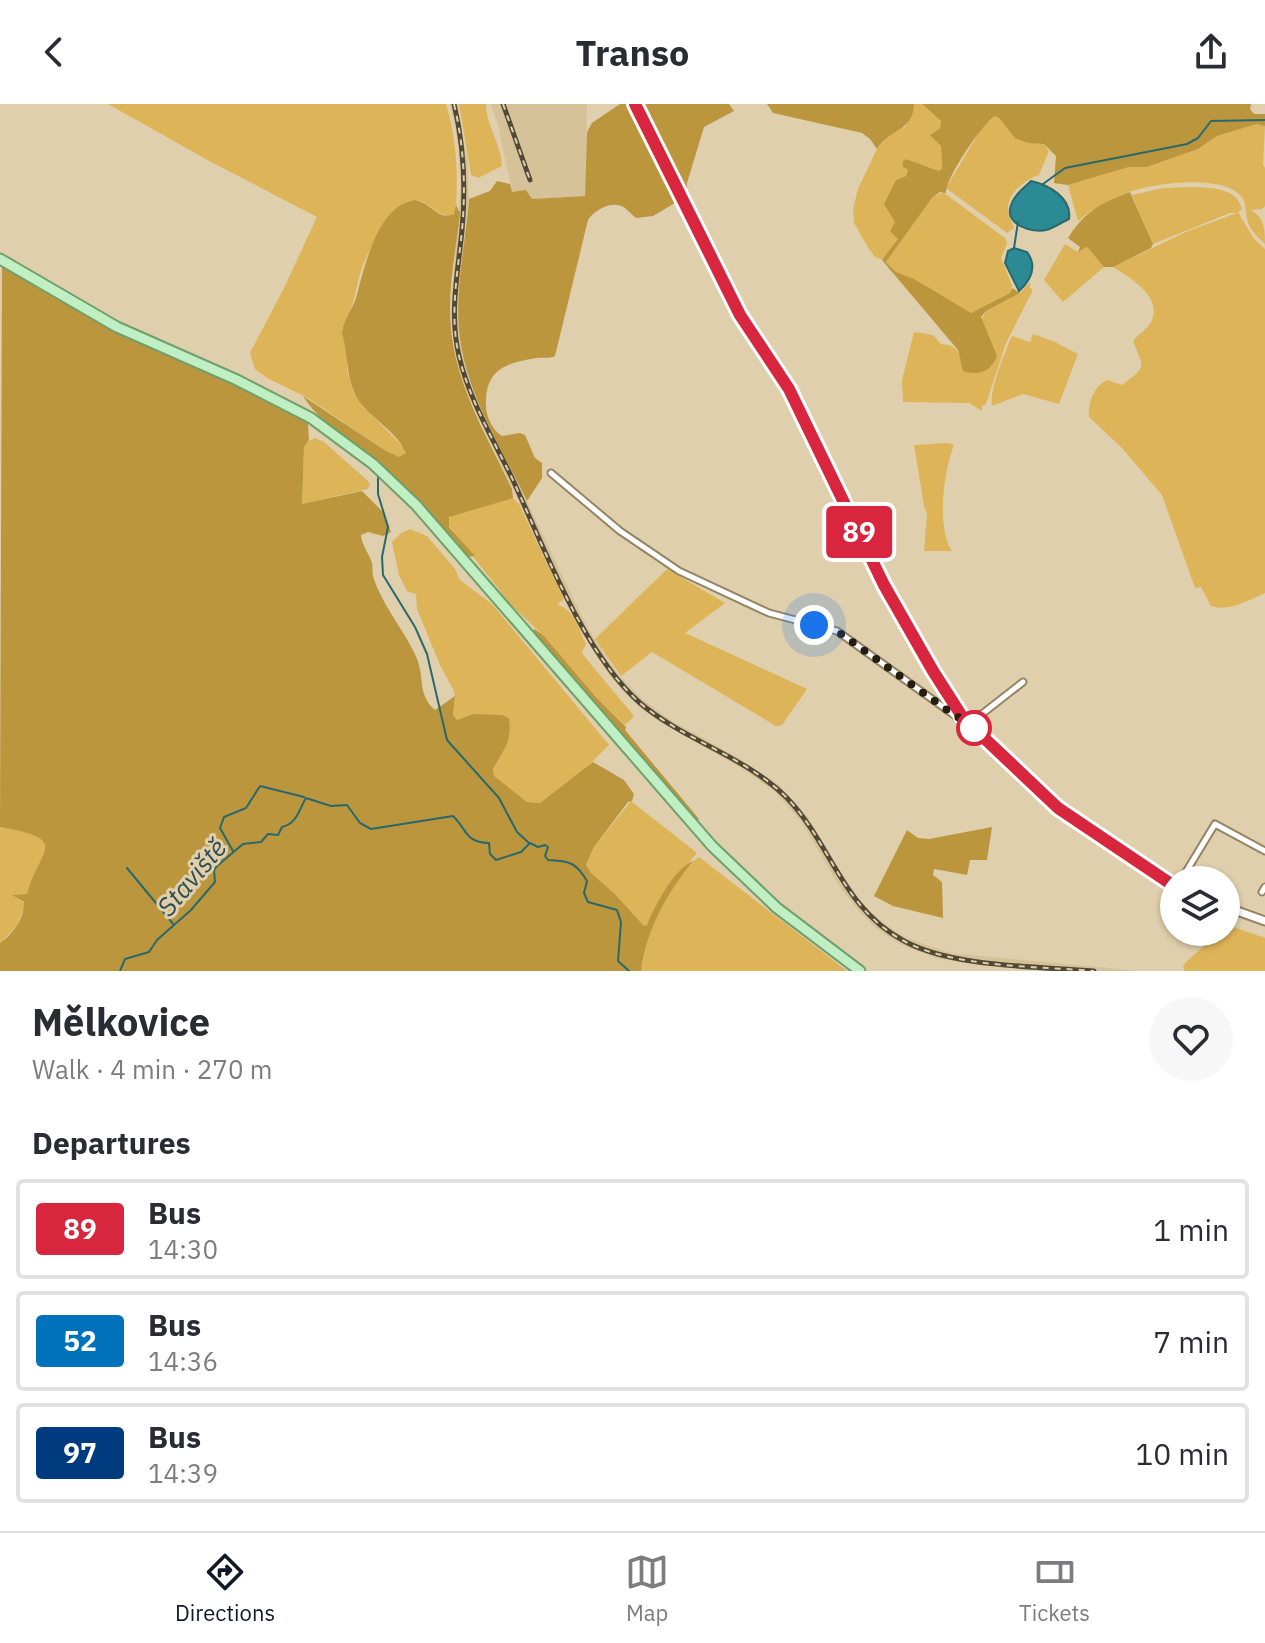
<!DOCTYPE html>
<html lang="en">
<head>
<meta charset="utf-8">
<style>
	:root { --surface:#fff; --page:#f7f7f7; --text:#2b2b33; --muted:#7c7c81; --line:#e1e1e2; --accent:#111827 }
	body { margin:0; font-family:"IBM Plex Sans",sans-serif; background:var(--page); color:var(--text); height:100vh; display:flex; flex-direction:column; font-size:30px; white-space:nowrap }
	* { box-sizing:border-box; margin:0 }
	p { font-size:26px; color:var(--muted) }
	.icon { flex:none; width:44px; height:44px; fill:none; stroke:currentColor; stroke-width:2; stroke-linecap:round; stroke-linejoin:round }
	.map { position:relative; height:867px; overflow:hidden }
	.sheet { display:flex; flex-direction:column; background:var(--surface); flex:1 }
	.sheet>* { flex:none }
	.badge { padding:0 16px; border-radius:6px; font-size:28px; line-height:52px }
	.fabs { position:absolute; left:1160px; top:762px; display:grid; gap:16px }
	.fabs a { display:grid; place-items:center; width:80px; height:80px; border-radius:50%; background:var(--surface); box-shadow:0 2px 6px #0004; font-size:40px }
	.you { position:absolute; width:40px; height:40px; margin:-20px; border:6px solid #fff; border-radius:50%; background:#1a73e8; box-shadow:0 0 0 12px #1a73e833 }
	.map>.badge { position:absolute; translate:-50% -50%; box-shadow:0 0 0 4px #fff }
	h2 { padding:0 32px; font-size:30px; line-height:72px }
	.round { display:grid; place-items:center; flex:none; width:84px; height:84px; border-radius:42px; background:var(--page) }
	.overview { display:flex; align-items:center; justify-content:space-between; height:136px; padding:0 32px }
	h1 { font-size:38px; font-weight:700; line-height:60px }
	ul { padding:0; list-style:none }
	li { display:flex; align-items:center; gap:24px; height:100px; margin:0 16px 12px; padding:0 16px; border:4px solid var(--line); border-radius:8px }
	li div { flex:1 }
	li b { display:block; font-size:30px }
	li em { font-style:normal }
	li .badge { min-width:88px; font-weight:700; text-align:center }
	header { display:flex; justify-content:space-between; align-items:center; height:104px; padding:0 32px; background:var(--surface); font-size:36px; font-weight:700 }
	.tab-bar { display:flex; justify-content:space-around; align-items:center; height:112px; border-top:2px solid var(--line); background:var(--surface); font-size:22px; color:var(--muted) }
	.tab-bar a { display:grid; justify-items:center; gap:4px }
	.tab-bar .current { color:var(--accent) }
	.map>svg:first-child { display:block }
	.built { fill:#d6c298 }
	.green { fill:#ddb458 }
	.forest { fill:#bc963d }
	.water { fill:#2b8a94; stroke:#29696c; stroke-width:2 }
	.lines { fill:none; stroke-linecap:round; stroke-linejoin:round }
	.stream { stroke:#29696c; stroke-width:2 }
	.minor-casing { stroke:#938463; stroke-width:9 }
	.tertiary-casing { stroke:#938463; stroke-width:11 }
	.primary-casing { stroke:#6f9f6b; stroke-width:13 }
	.minor { stroke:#fff; stroke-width:5 }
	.tertiary { stroke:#fff; stroke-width:7 }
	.primary { stroke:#c1efc4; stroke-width:9 }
	.rail-casing { stroke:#514835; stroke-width:5 }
	.rail { stroke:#e0cfac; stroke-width:2; stroke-dasharray:6; stroke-linecap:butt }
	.line-casing { stroke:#fff; stroke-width:18 }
	.line { stroke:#d7263d; stroke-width:12 }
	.walk { stroke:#241d10; stroke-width:8; stroke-dasharray:0 14.4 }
	.stop-dot { fill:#fff; stroke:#d7263d; stroke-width:4 }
	.labels { text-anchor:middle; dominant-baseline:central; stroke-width:6; stroke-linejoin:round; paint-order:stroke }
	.water-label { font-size:26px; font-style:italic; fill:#314e51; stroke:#e0cfac }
</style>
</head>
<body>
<header><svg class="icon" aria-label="back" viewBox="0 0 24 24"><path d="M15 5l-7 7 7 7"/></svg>Transo<svg class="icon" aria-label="share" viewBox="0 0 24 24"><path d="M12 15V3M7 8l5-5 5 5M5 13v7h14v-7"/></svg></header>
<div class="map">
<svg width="1265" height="867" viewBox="0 0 1265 867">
	<rect width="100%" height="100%" fill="#e0cfac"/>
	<!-- built -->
	<path class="built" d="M450,0h8l10,62 1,33 -11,99 1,29 19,72 109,228 30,46 25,26 30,22 63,35 44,29 29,32 38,64 18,24 17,16 23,16 46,16 190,18h-92l-84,-8 -28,-5 -36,-14 -24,-16 -18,-18 -19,-24 -38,-65 -27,-30 -31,-22 -86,-49 -20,-15 -26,-27 -31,-48 -109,-228 -13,-32 -8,-57 11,-130 -4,-48z
		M491,0h96l-2,92 -53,3 -20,-7 -14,-67z"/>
	<!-- green -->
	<path class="green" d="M108,0h338c11,36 12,71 10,107l-5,5c-16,0 -23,-17 -39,-16 -19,3 -39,42 -46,58 -11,23 -9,46 -24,71l5,20v20l6,22 12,17 40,41v7l-7,1 -12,-6 -78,-53 -41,-20 -12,-9 -5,-16 34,-65 33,-71 -106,-55z
		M459,0h27c0,22 15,39 16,62l-24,12 -7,-3z
		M914,0h8l19,17 -1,7 -8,5 9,13 1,22 -3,3 -33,-12 -3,2v6l5,3 -2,6 -10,4 -10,21 9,21 -4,7 7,10 -14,21 -9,-3 -6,-8 -15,-26 -1,-14 5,-20 19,-40 11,-12 18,-11z
		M995,12c17,11 24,27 49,28l5,7 -10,24c-13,4 -31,18 -31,33 0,7 4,14 6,20l-7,5 -61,-45 35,-59z
		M1257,20l8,1 -2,40 2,3v38l-3,3 -12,1c15,6 15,21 15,34 -7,-7 -16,-14 -18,-25 -2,-8 0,-16 -6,-23 -19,-22 -84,-13 -109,-5 -18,6 -39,17 -54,30l-10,-36 61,-18h18l51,-18 19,-13z
		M1194,83c18,1 43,1 48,22l-4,3 16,27 11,10v344c-16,7 -36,19 -54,13l-10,-19 -6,1 -33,-93 -41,-48 -32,-30c-1,-14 4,-30 18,-37l15,5c25,-19 22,-16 11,-44 5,-7 14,-11 18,-19 13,-25 -21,-44 -38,-55l75,-36 49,-18h-7l-77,31 -21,-49 31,-7z
		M943,88l63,47 1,5 -6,14 11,27 -2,8 -39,20 -75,-41 -10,-10 46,-64z
		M1065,140l13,8 9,-5 17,20 -41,35 -19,-22z
		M1030,178v6l3,2 -27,53 -20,61 -4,2v5l-13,-8 -66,-1 -1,-22 12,-48 19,3 8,9c11,1 16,3 20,15l25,-48 34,-18z
		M1033,230l22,8 23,12 -19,50 -36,-10 -31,12c-3,-15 13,-54 20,-70l18,6z
		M315,334l9,4 43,38 3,4 -2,5 -66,15 2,-57 3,-5z
		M948,339l6,2c-10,25 -18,83 -2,106h-28l3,-37 -3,-8 -10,-61z
		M513,394l6,6 45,95 -7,6c17,3 22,25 29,39l-4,8 2,4 50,60 -9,9 -30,-29 -51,-60 -33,-31 -64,-82 4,-8z
		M410,425l17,7 28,33 5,11 32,24 117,141 -22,22 -47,36 -13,-1 -33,-25 -1,-8c10,-18 20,-29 16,-51l-36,-4 -16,6 -4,-4 2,-20 -2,-7 -13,-24 -23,-56 -1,-15 -9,-3 -8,-16 -7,-33 9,-9z
		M667,465l58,34 -40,30 122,56 -25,36 -6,1 -124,-74 -31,24 -26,-37z
		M631,697l66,52 -29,35 -21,37 -3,1 -30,-33 -23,-20 -5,-10 8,-16z
		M0,723c73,13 38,22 27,67l-14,1 12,9 -8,22 -17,17z
		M699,753l148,114h-206c7,-40 24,-90 58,-114z
		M1228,821l37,13v33h-80l-2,-4 3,-5 34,-30h6z"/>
	<!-- forest -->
	<path class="forest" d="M620,0h11l50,101 -6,-2 -22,13 -17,2c-4,-3 -7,-7 -11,-10 -12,-9 -31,2 -37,12l-33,136c-7,3 -11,1 -19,2 -31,5 -50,12 -50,45 -1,12 6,27 16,33l18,-3 5,2 10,23 7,5v15l-15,23c-26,-54 -63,-111 -68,-172 -4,-43 7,-87 10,-130l21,-8 7,-10 13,3 2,8 14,-2 6,9 53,-3 2,-64 5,-9z
		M640,0h89l5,7 -30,16 -17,56 -1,14z
		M767,0h147c-1,28 -24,24 -37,45l-7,-10 -8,-6 -89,-20z
		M922,0h329l-1,5 4,5h11v12l-8,-2 -40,12 -19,13 -51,18h-18l-61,18 -14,-2 2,-27 -12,-12 -16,-1 -13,-5 -15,-19 -5,-3c-14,9 -49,62 -49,77l-6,-1 -8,6 -46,64 10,10 18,7 57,34 39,-20 2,-5 8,5 -34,18 -5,6 16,39c-6,16 -19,20 -34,15l-5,-21 -76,-90 16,-21 -8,-8 5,-9 -11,-18 12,-24 10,-4 2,-6 -5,-3v-6l3,-2 33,12 3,-3 -1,-22 -11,-11 10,-7 1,-7z
		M1130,88l23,52 -2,4 -38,19h-9l-17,-20 -9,5 2,-5 -12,-9c17,-27 33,-35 62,-46z
		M415,96c18,4 23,21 39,14l2,-9 4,8c-4,38 -13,77 -9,116 5,57 37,109 61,160l1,9 -64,19v10l26,29 -8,1c-28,-33 -56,-67 -89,-96 -26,-22 -58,-37 -75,-65l83,55 13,6 7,-4c-9,-21 -34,-34 -47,-52 -14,-22 -10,-45 -17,-68 1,-12 10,-23 14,-35 8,-29 21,-93 59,-98z
		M2,163l112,64 121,54 73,38 1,17 -5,7 -2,57 60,-13 22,22 7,19 -8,4 -15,-4 -7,3c1,11 8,18 11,28 1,4 0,9 1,13 9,30 32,54 44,83 8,20 0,35 18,51l20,-14 -2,19 4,5 16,-6 29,1 7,3c4,23 -6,33 -16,51l1,7 33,26 13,1 53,-41 31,18 10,14 -2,7 -4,1 -34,45 -8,17 5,9 23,20 30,33 3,-1c7,-18 27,-56 46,-64 -27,33 -46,68 -52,110h-641v-28c14,-10 24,-24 24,-41l-12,-7 15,-1c11,-45 46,-54 -27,-67z
		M535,525l9,7 51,60 31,31 -1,3 74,89 -3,3 -164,-190z
		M992,723l-5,33h-17l-3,15 -33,-6 -1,6 9,7 1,36 -50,-12 -19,-10 33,-66 11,8 11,1z"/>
	<!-- water -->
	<path class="water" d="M1031,77c18,4 41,17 38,38 -7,3 -15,9 -23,11 -14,3 -42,-5 -35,-25 3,-10 13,-17 20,-24z
		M1014,144l13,4c11,15 4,28 -8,39l-14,-28 3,-12z"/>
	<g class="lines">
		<!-- stream -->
		<path class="stream" d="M1043,80l22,-16 122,-24 11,-6 13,-17 54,-1
			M1014,144l4,-26
			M378,373v17l10,33 -6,30 1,18 32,52 12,27 20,86 52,58 18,34 12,11
			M233,747l-13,-23 4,-11 22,-9 14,-22 44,11
			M127,764l47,57
			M120,867l5,-12 24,-7 8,-12 34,-30 24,-28 -1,-12 3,-4 26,-22 18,-2 7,-8 10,1 4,-8c15,-3 17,-18 24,-29l25,8 16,-1 13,18 11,6 82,-13c14,13 11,26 36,27l1,11 6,6 25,-8 9,-9 8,4 7,-2 3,2 -3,9 3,4c21,1 28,2 39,21l-3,12 4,9 29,8 4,12 -3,39 11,10"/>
		<defs>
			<path id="minor" d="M551,369l69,58 59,40 90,42 68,18 120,86 25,-3 41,-32
				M1181,776l34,-56 50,27
				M1262,788l3,-5"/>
			<path id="tertiary" d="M635,0l105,211 49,74 95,196 49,86 30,47 95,90 116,78
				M1226,803l39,14"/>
			<path id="primary" d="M0,155l117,68 120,53 74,38 62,46 43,41 296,341 65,62 83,63"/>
		</defs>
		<!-- minor casing -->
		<use href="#minor" class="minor-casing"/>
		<!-- tertiary casing -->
		<use href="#tertiary" class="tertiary-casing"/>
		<!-- primary casing -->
		<use href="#primary" class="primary-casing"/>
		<!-- minor -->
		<use href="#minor" class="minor"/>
		<!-- tertiary -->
		<use href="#tertiary" class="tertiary"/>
		<!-- primary -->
		<use href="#primary" class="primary"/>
		<defs>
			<path id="rail" d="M454,0c10,42 12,83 8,126 -4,42 -13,84 -3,126 10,43 34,83 53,122 32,69 71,175 128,225 45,38 105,53 147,95 45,47 55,110 117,143 50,27 133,25 190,30
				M503,0l27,76"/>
		</defs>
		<!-- rail casing -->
		<use href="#rail" class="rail-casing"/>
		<!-- rail -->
		<use href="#rail" class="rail"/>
	</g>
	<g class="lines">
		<defs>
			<path id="line" d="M635,0l105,211 49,74 95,196 49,86 30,47 95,90 116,78"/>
		</defs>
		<!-- line casing -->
		<use href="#line" class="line-casing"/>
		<!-- line -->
		<use href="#line" class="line"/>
		<!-- walk -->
		<path class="walk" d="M814,521l23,6 120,86 6,1 19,18 -8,-8"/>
	</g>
	<!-- markers -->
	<circle class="stop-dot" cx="974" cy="624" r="16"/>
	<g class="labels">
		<!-- water labels -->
		<g class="water-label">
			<text transform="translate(191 773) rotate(-50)">Staviště</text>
		</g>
	</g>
</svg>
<div class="fabs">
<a><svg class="icon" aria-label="layers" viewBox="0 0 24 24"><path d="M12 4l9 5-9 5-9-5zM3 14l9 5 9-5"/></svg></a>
</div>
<div class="you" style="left:814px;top:521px"></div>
<b class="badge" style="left:859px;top:428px;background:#d7263d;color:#fff">89</b>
</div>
<section class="sheet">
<div class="overview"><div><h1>Mělkovice</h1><p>Walk · 4 min · 270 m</p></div><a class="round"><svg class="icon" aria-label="heart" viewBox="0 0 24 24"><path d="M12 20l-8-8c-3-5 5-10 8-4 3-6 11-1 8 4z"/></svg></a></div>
<h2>Departures</h2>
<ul>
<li><span class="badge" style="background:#d7263d;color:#fff">89</span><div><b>Bus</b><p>14:30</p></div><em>1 min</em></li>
<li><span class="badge" style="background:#0072bc;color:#fff">52</span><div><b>Bus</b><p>14:36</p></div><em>7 min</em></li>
<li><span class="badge" style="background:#003b80;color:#fff">97</span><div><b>Bus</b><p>14:39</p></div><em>10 min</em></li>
</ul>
</section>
<nav class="tab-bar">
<a class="current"><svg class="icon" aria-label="directions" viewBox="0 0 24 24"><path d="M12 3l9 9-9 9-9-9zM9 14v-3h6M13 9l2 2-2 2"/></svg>Directions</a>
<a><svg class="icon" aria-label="map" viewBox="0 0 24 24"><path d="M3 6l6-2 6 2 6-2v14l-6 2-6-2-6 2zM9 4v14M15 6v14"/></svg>Map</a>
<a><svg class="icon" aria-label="tickets" viewBox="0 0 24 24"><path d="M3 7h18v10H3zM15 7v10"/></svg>Tickets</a>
</nav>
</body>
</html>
